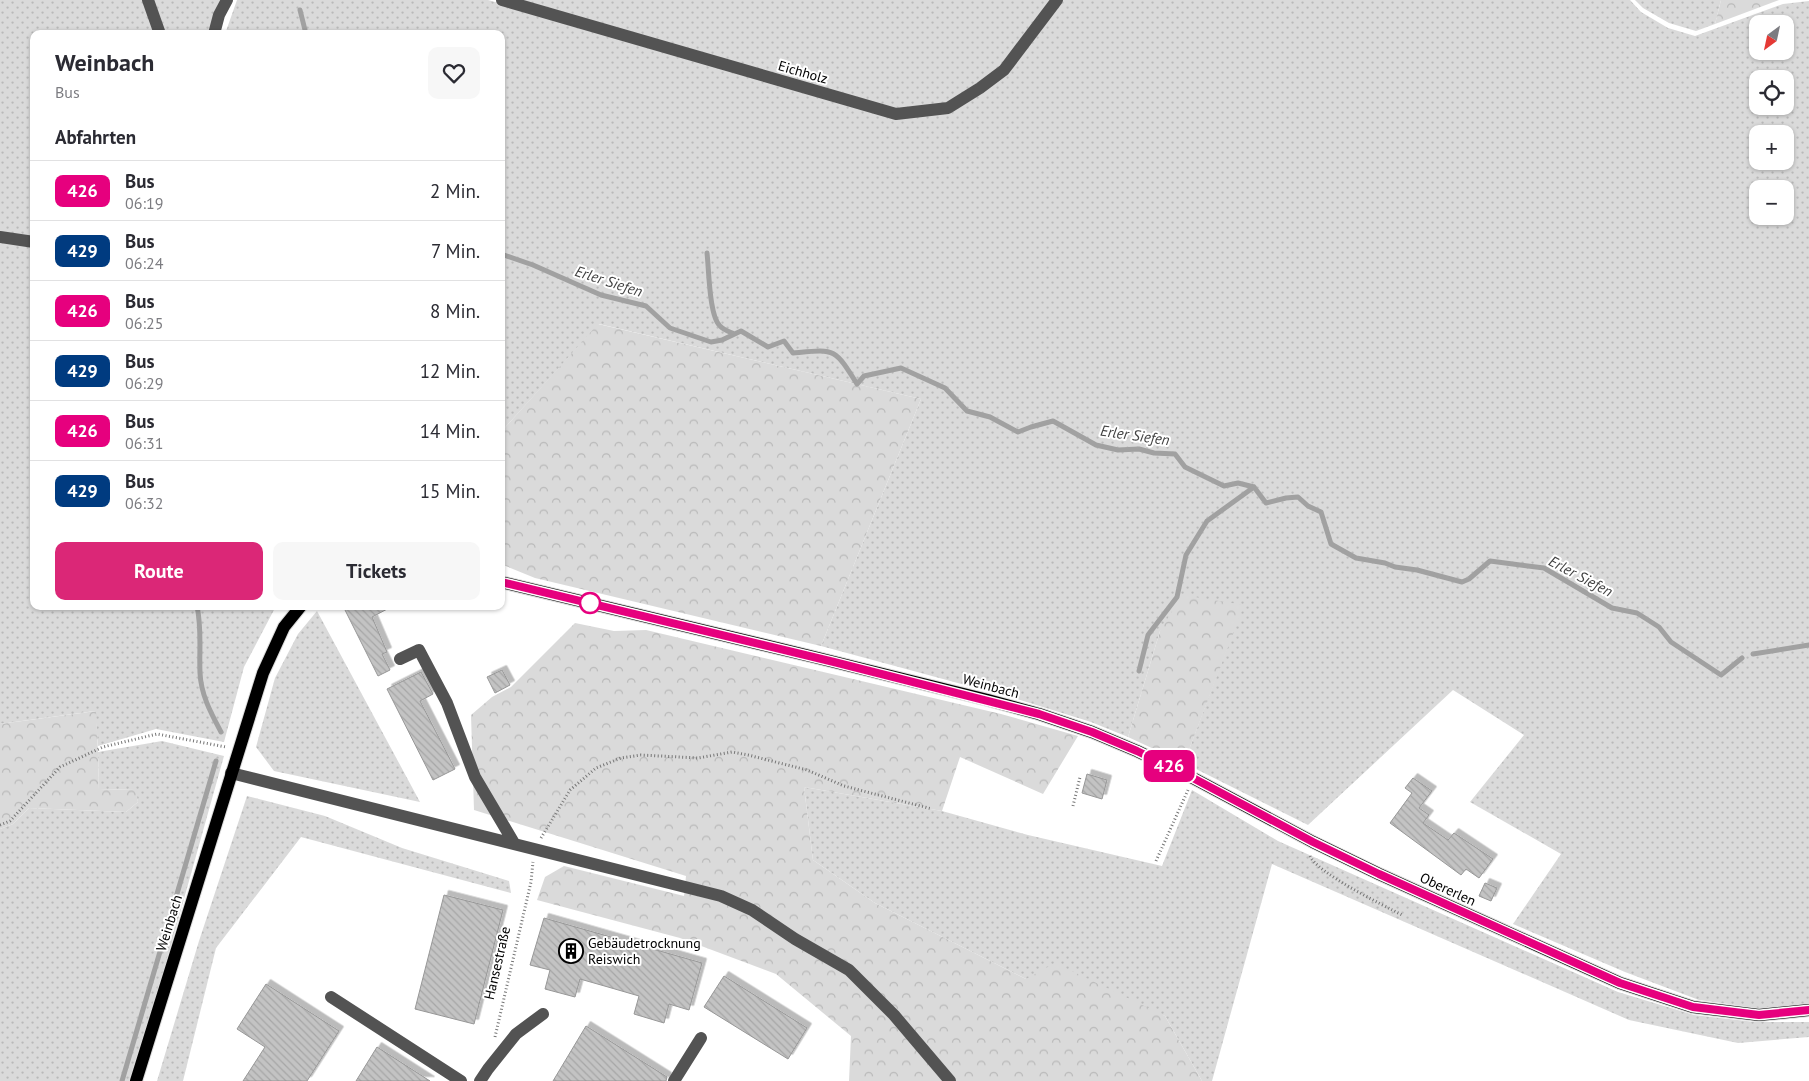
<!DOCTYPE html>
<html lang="de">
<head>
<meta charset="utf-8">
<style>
	:root { --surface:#fff; --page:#f7f7f7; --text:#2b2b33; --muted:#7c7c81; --line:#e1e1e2; --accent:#db2777 }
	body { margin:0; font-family:"PT Sans",sans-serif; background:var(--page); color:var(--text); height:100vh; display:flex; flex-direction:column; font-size:19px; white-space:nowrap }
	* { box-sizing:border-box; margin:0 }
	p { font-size:16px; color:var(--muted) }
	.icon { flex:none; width:28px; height:28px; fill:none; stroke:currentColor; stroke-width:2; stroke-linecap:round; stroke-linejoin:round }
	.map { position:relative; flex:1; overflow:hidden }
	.panel { position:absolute; left:30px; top:30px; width:475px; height:580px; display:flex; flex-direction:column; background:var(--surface); border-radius:10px; box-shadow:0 1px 4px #0004 }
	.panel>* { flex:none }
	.badge { padding:0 10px; border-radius:8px; font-size:18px; line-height:32px }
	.needle { width:32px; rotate:213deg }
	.controls { position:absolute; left:1749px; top:15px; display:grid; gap:10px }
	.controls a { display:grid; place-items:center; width:45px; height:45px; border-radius:10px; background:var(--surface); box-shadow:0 1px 4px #0004; font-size:25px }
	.map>.badge { position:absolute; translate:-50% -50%; box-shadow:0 0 0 2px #fff }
	h2 { padding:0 25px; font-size:19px; line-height:45px }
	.round { display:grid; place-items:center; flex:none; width:52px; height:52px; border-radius:10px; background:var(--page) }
	.overview { display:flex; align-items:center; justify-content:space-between; height:85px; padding:0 25px }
	h1 { font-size:24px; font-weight:600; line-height:38px }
	.action { display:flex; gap:10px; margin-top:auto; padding:10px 25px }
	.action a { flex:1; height:58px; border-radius:10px; background:var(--accent); color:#fff; font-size:20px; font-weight:600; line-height:58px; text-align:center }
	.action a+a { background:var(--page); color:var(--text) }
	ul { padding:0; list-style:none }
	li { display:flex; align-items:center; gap:15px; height:60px; padding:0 25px; border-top:1px solid var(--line) }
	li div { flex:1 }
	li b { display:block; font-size:19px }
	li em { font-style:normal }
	li .badge { min-width:55px; font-weight:700; text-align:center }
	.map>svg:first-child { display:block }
	.grass { fill:url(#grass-dots); fill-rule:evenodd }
	.forest { fill:url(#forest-crowns) }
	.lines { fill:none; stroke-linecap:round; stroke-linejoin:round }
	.stream { stroke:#a1a1a1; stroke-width:5 }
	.building { fill:url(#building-back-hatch); stroke:#979797; filter:url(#shadow) }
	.major-casing { stroke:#dbdbdb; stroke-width:14 }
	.path { stroke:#757575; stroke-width:3; stroke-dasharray:1 2.5; stroke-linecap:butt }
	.minor { stroke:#535353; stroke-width:12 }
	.major { stroke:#000; stroke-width:12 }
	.line-casing { stroke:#fff; stroke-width:11 }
	.line { stroke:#e6007e; stroke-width:8 }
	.stop-dot { fill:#fff; stroke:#e6007e; stroke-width:2.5 }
	.labels { text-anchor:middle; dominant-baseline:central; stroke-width:4; stroke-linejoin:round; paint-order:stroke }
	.street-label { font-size:14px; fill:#000; stroke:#fff }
	.poi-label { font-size:14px; fill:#000; stroke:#fff; text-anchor:start }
	.water-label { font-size:15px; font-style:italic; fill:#424242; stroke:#fff }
</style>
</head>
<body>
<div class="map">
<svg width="1809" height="1081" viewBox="0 0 1809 1081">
	<defs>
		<pattern id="grass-dots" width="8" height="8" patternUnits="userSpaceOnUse" patternTransform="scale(1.25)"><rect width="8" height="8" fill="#dadada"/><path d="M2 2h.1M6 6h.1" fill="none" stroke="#b9b9b9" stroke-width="1.8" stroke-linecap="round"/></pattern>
		<pattern id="forest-crowns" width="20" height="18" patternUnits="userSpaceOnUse" patternTransform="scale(1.25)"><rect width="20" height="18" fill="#dadada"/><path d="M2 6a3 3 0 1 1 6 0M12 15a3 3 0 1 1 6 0" fill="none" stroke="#b9b9b9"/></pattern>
		<pattern id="building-back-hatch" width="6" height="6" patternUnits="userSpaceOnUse" patternTransform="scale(1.25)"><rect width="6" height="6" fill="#c3c3c3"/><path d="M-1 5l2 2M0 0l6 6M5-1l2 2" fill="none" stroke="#a6a6a6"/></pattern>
		<filter id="shadow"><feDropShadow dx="4.5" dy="-4.5" stdDeviation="0" flood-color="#0004"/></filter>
	</defs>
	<rect width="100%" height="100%" fill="#fff"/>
	<!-- grass -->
	<path class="grass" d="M0,0h145l12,34h-123v205l-34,-6z
		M153,0h68l-9,34h-47z
		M237,0h251l408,117 85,-25 80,-92h569l11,12 27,16 27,8 88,-32 26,-3v1004l-44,4 -66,-9 -74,-28 -112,-48 48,-70 -91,-52 54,-67 -71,-45 -145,135 -124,-62 59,-158 -83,26 -32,106 -37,-15 -74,-23 -196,-53 100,-247 -322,-75 -98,108v-398h-276zM1758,24h27v27h-27zM1758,79h27v27h-27zM1758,134h27v27h-27zM1758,189h27v27h-27z
		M508,0h545l-52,68 -54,36 -51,7z
		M1635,0h86l-6,24 -19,7 -27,-8 -26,-15z
		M0,241l34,4v361h242l-32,61 -20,75 -68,-13 -58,17 -3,-35 -95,13z
		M317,611l103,191 -146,-31 -18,-24 19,-69 23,-44z
		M162,741l62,15 -63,225 -32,100h-129v-252l13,-5 16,-16 97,4 12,-10 -3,-12 -36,-1 -1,-37z
		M804,787l138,24 86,24 134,31 30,-76 86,51 340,151 76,23 61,7h54v15l-71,6 -109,-23 -357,-156 -60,217h-10l-37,-65 -139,-37 -151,-76 -62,-43z
		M247,796l78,20 77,32 107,33 2,12 -210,-56 -85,111 -33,133h-26l42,-140z"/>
	<!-- forest -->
	<path class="forest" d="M1721,0h58l-64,24z
		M598,324l323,75 -100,247 -286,-68 -34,-14v-132z
		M1182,595l62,10 -60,158 -56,-26 32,-106z
		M575,623l39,8 32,-1 355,84 77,22 -35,58 -83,-37 -18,54 -138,-24 9,73 62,43 151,76 29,-16 110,53 37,65h-353l2,-45 -75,-62 -96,-36 -143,-38 8,-23 19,-11 120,30 2,-20 -212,-66 -3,-95 21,-18 19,-10z
		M96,711l2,41 1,37 37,1 2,12 -12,10 -97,-4 -16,16 -13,5v-105z"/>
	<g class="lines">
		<!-- stream -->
		<path class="stream" d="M300,10l6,24
			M707,253c2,16 2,63 13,73 4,4 10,6 14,8
			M501,254l32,11 68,30 45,11 24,22 41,14 11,-2 19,-9 27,16 16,-6 9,12c42,-4 41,-6 64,31l7,-8 37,-8 44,20 22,23 23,6 28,15 13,-5 22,-6 43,24 22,5 21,-1 15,4 21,1 10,13 39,19 14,-3 16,4 12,16 20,-5 12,-1 10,9 13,6 10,32 25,14 29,5 10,4 22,3 45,12 7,-3 21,-18 54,7 68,40 25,5 22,14 12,15 50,33 21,-17
			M197,606c5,23 2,45 3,67 1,22 11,40 21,59
			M1753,654l56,-9
			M1139,671l9,-36 29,-38 9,-42 21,-34 47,-34
			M122,1081l94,-320"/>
	</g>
	<!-- building -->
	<path class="building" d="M343,606h50l-21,11 15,35 -5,2 8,16 -12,6z
		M502,670l8,15 -15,8 -8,-16z
		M421,672l12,22 -13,7 35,68 -22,11 -46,-91z
		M1087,774l20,6 -5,19 -20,-6z
		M1413,778l19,13 -13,17 10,7 -6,8 25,17 6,-7 39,26 -14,19 -13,-9 -5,6 -71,-52 22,-30 -7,-5z
		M1485,883l12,5 -6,13 -12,-5z
		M444,895l59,15 -29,114 -59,-15z
		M544,918l158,45 -13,47 -20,-6 -5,19 -30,-9 5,-18 -31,-9 -28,-8 -5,18 -30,-8 5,-19 -20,-5z
		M724,976l83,52 -19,31 -84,-52z
		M266,984l73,47 -32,50h-64l22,-34 -28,-18z
		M586,1026l81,51 -1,4h-113z
		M377,1047l53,34h-74z"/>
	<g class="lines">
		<defs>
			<path id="major" d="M501,582l313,75 174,43 51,14 53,18 45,19 56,27 120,64 66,32 241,109 73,24 66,8 50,-5
				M136,1081l127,-408 21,-46 17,-21"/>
		</defs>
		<!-- major casing -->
		<use href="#major" class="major-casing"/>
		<!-- path -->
		<path class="path" d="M1073,806l7,-29
			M0,825l10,-4 50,-54 43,-20 54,-13 69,13
			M541,838l29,-48 26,-22 25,-10 20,-3 57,3 34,-6 16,3 59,15 37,16 88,23
			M1310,856c7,17 73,49 92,59
			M1156,861l32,-71
			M495,1037l36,-155 2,-20"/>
		<!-- minor -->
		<path class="minor" d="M148,0l12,34
			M502,0l394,114 52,-6 32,-20 24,-18 53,-70
			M214,34l5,-19 8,-15
			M0,237l34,5
			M400,659l19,-9 28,53 28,74 39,66
			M231,773l490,123 31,14 43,29 54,31 45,45 56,66
			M331,997l130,84
			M480,1081l8,-12 28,-35 27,-20
			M674,1081l27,-43"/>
		<!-- major -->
		<use href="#major" class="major"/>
	</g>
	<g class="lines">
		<defs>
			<path id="line" d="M501,582l333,80 205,52 53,18 45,19 56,27 120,64 66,32 241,109 73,24 66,8 50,-5"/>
		</defs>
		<!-- line casing -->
		<use href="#line" class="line-casing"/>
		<!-- line -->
		<use href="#line" class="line"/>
	</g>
	<!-- icons -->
	<defs>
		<symbol id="building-ring" viewBox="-11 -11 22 22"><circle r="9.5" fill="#fff" stroke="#000" stroke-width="1.5"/><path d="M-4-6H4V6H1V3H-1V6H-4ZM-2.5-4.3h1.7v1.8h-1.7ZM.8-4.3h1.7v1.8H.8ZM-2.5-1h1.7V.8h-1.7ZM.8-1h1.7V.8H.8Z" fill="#000"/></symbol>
	</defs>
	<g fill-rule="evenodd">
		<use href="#building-ring" x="557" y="937" width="28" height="28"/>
	</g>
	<!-- markers -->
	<circle class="stop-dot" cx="590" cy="603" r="10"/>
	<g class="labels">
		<!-- street labels -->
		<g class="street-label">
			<text transform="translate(803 72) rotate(16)">Eichholz</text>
			<text transform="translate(991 686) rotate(15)">Weinbach</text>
			<text transform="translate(1448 889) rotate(25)">Obererlen</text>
			<text transform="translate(169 923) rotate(-73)">Weinbach</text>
			<text transform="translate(497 963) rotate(-77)">Hansestraße</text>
		</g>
		<!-- poi labels -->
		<g class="poi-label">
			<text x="588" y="943">Gebäudetrocknung<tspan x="588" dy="16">Reiswich</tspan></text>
		</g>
		<!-- water labels -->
		<g class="water-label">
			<text transform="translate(609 281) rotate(18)">Erler Siefen</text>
			<text transform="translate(1135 435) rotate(8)">Erler Siefen</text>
			<text transform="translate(1581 576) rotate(28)">Erler Siefen</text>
		</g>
	</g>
</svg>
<div class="controls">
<a><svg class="needle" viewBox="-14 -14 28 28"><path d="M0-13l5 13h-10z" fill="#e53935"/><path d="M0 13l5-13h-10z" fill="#7c7c81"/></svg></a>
<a><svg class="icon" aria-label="locate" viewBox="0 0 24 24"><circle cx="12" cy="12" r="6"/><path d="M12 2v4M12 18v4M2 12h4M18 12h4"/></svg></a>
<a>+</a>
<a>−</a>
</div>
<b class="badge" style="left:1169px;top:766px;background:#e6007e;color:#fff">426</b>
<section class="panel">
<div class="overview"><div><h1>Weinbach</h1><p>Bus</p></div><a class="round"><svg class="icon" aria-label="heart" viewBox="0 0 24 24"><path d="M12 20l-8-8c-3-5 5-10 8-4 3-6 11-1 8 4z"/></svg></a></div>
<h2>Abfahrten</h2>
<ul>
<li><span class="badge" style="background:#e6007e;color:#fff">426</span><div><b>Bus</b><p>06:19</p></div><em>2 Min.</em></li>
<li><span class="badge" style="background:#003b80;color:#fff">429</span><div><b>Bus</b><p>06:24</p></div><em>7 Min.</em></li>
<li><span class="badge" style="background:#e6007e;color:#fff">426</span><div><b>Bus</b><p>06:25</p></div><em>8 Min.</em></li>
<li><span class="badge" style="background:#003b80;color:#fff">429</span><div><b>Bus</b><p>06:29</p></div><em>12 Min.</em></li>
<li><span class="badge" style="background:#e6007e;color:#fff">426</span><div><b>Bus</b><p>06:31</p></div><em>14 Min.</em></li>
<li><span class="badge" style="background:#003b80;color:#fff">429</span><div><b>Bus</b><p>06:32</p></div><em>15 Min.</em></li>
</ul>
<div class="action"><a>Route</a><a>Tickets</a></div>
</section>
</div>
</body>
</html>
